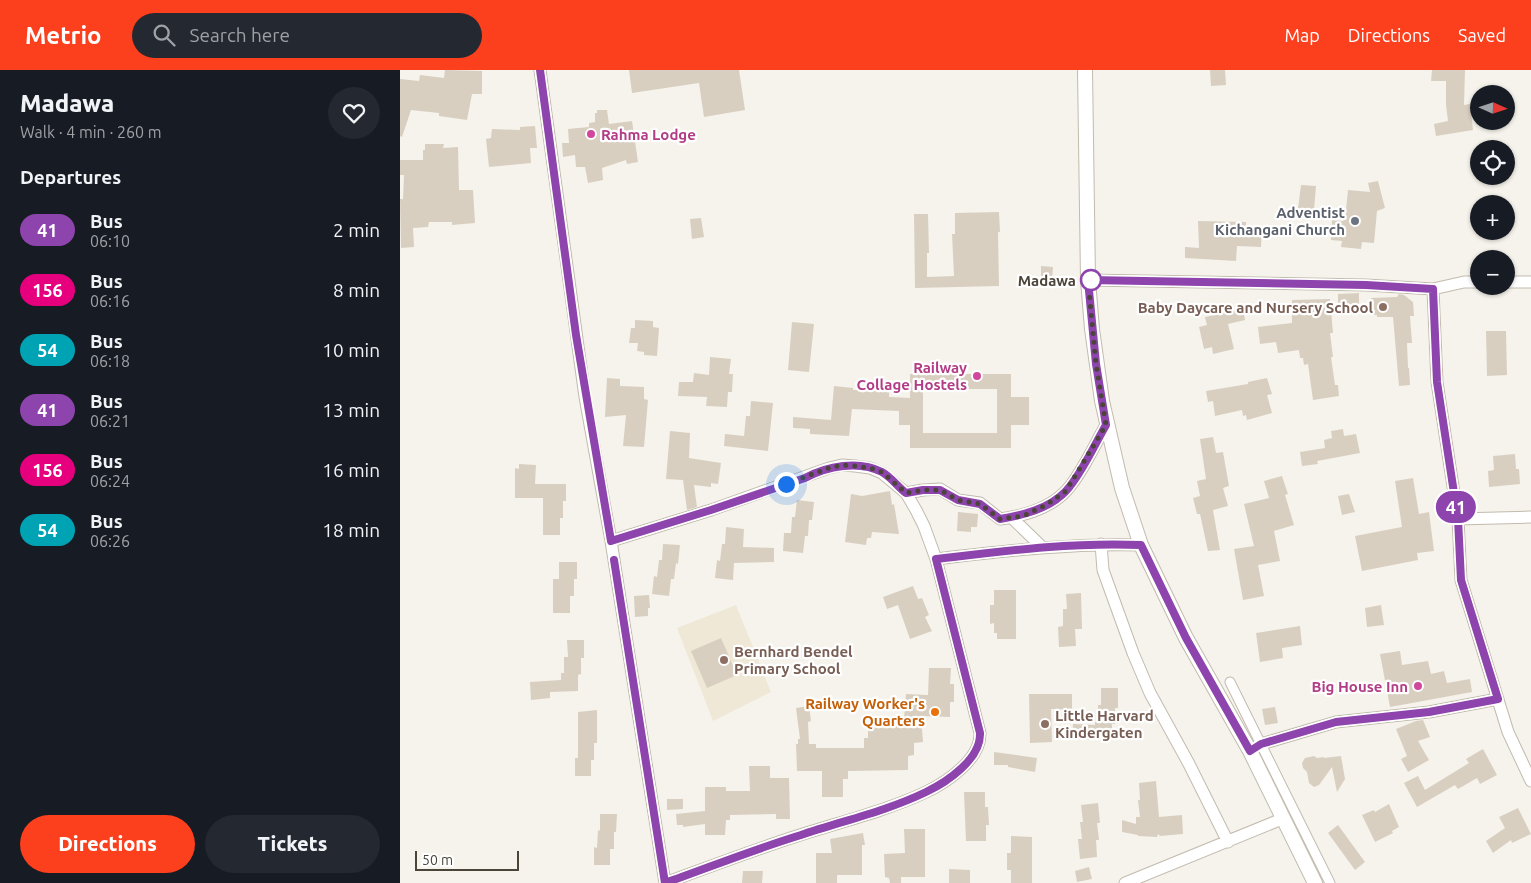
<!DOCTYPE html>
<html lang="en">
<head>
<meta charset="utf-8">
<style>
	:root { --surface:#171b24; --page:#242831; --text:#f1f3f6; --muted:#9ea1a6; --accent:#fc3f1d }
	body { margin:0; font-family:Ubuntu,sans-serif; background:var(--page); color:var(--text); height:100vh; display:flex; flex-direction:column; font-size:19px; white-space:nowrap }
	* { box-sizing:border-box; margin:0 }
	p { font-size:16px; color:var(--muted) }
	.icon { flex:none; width:28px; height:28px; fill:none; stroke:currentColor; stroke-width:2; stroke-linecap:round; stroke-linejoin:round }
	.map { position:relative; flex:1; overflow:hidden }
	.sheet { display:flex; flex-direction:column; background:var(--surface); width:400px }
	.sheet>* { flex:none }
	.badge { padding:0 10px; border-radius:16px; font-size:18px; line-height:32px }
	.needle { width:32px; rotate:93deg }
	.controls { position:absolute; left:1070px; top:15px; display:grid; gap:10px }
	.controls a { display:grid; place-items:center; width:45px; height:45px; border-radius:50%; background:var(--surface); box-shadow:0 1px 4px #0004; font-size:25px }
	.scale { position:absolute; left:15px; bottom:12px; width:104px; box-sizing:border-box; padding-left:5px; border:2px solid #4b4439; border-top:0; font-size:14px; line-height:18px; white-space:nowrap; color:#4b4439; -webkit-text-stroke:4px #fff; paint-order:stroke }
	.you { position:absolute; width:25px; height:25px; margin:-12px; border:4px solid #fff; border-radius:50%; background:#1a73e8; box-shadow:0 0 0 8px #1a73e833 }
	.map>.badge { position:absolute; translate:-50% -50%; box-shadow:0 0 0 2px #fff }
	h2 { padding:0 20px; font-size:19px; line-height:45px }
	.round { display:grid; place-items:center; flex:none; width:52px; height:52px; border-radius:26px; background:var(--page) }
	.summary { display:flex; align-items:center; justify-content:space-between; height:85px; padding:0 20px }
	h1 { font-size:24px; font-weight:800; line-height:38px }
	.button { display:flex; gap:10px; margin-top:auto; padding:10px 20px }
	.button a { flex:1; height:58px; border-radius:30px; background:var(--accent); color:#fff; font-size:20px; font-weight:800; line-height:58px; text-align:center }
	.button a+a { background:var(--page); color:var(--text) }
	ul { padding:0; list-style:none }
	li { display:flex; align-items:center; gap:15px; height:60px; padding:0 20px }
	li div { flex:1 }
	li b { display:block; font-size:19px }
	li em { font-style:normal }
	li .badge { min-width:55px; font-weight:700; text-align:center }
	header { display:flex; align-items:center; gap:30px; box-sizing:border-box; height:70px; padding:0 25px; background:var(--accent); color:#fff }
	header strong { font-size:24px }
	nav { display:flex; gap:28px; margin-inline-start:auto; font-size:18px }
	.search { width:350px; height:45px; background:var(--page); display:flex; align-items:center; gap:12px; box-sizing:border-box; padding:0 18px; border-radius:28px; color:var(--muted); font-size:19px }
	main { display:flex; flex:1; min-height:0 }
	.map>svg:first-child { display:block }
	.education { fill:#efe8d6 }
	.building { fill:#d8cfc1; fill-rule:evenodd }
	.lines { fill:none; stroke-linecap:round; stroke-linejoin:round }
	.pedestrian-casing { stroke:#c2bbae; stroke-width:11 }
	.minor-casing { stroke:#c2bbae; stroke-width:13 }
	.tertiary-casing { stroke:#c2bbae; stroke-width:16 }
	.pedestrian { stroke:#fff; stroke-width:9 }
	.minor { stroke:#fff; stroke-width:11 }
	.tertiary { stroke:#fff; stroke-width:14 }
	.line-casing { stroke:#fff; stroke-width:11 }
	.line { stroke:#8e44ad; stroke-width:8 }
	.walk { stroke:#4b4439; stroke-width:5; stroke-dasharray:0 9 }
	.hotel-dot { fill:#d1479c; stroke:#fff; stroke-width:2 }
	.worship-dot { fill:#6b7280; stroke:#fff; stroke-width:2 }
	.stop-dot { fill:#fff; stroke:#8e44ad; stroke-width:2.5 }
	.education-dot { fill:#8d6e63; stroke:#fff; stroke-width:2 }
	.food-dot { fill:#e8710a; stroke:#fff; stroke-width:2 }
	.labels { text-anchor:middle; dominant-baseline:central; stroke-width:4.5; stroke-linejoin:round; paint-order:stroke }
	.hotel-label { font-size:15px; font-weight:bold; fill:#b23c85; stroke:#fff; text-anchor:end }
	.worship-label { font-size:15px; font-weight:bold; fill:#5b616d; stroke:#fff; text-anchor:end }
	.stop-label { font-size:15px; font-weight:bold; fill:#4b4439; stroke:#fff; text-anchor:end }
	.education-label { font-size:15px; font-weight:bold; fill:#785e54; stroke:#fff; text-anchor:start }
	.food-label { font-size:15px; font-weight:bold; fill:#c56008; stroke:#fff; text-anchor:end }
</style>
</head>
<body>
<header>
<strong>Metrio</strong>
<div class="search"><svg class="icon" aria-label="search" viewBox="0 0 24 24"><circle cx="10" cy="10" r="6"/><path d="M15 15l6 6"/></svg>Search here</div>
<nav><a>Map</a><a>Directions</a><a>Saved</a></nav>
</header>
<main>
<section class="sheet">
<div class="summary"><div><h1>Madawa</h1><p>Walk · 4 min · 260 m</p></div><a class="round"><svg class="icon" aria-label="heart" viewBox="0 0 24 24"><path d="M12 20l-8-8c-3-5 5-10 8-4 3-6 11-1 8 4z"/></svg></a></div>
<h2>Departures</h2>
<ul>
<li><span class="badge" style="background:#8e44ad;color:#fff">41</span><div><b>Bus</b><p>06:10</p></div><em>2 min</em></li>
<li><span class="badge" style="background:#e6007e;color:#fff">156</span><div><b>Bus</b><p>06:16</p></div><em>8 min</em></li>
<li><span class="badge" style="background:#00a3b4;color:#fff">54</span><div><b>Bus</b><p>06:18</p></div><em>10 min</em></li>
<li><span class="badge" style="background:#8e44ad;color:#fff">41</span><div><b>Bus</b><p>06:21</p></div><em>13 min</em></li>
<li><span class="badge" style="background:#e6007e;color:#fff">156</span><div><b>Bus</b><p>06:24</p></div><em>16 min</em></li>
<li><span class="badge" style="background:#00a3b4;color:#fff">54</span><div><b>Bus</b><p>06:26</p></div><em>18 min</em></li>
</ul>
<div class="button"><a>Directions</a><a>Tickets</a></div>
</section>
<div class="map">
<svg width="1131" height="813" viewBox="0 0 1131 813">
	<rect width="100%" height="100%" fill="#f6f3ec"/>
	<!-- education -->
	<path class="education" d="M336,535l35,87 -58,29 -36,-93z"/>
	<!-- building -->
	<path class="building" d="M45,0l37,1v23h-10l-5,26 -28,-4v-3l-28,-3 -9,27 -2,-1v-57l19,2 1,-6 24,3z
		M229,0h110l6,40 -41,7 -5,-34 -67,10z
		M810,0h15l1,15 -15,1z
		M1032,0h33l-1,35 6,-1 3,26 -37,6 -2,-12 14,-3 -2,-16v-24h-15z
		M197,40h10l2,14 23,-3 6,41 -11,2 -1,-4 -24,8 1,12 -15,3 -3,-16h-9l-1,-12 -12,2 -1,-14h7l-1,-14 21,-2v-4l6,-1v-9h2z
		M135,56l2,22h-7l1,15 -42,4 -3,-28 5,-1 1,-9 28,1v-3z
		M25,74h19l-1,4 15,-1 1,43h14l2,33 -23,2v-3h-23l-1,5 -15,1 1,19 -13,1 -1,-49h3l1,-24h-4v-15h23v-10h2z
		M978,111l7,27 -8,3 -3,32 -12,-1 -1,7 -20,-2 1,-6 -11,-1 1,-20 11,1 1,-11h2l2,-20 22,2 -2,-9z
		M901,115l15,1 -2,24 -16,-1z
		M599,142l1,20h-2l1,54 -84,2 -1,-74h14l1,39h-2v24l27,-1 -2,-42h3v-21z
		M301,148l3,19 -12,2 -2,-20z
		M798,151l48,1v7l16,1 -1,17 -24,-1 -1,15 -51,-3v-11l14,1z
		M641,196l12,1 -1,14h-11z
		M959,223v12h-21v-11z
		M999,224l5,1 9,7 1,14h-4l2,27h-5l1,25h1l1,17 -11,1 -6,-69h-16v-2h-5l-1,-17 26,-1z
		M930,229l3,34h-3l3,24h-2l4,28h3l1,11 -26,4 -5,-36 -4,1 -1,-7h-3l-1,-8 -21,3 -2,-11 -16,2 -2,-17 34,-4v-23z
		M843,239l2,11 -17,4 6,25 -21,5 -1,-7 -8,2 -5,-22 8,-2 -2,-8z
		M235,250l18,1v6l6,1 -2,28 -13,-1v-3l-7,-1 1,-8h-9l2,-15h4z
		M392,252l22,2 -5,48 -21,-2z
		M1086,261h20l1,44 -20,1z
		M310,287l21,2 -2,15h4l-1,18h-4l-1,15 -21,-1 1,-9 -29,-1 1,-14h14l1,-9 15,2z
		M510,304h101v23h18v28h-18v23h-101v-23h-11v-14l-47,-2 -3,27 -39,-2v-5l-17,-1v-11l38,3 3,-34 19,2v2l36,1v6l21,1zM523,319h74v44h-74z
		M207,308l13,1v7l24,1v12l4,1 -4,47 -21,-1 3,-31 -21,2z
		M867,308l5,16 -5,1 5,18 -25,7 -1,-5 -3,1 -1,-6 -27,6 -2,-15 -5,1 -2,-11 42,-7v-2z
		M351,331l22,2 -5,48 -44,-5 1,-12 19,2 2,-20h4z
		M943,359l1,7 12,-2 4,19 -43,8 1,3 -16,2 -2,-14 25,-4 -1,-8 8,-2 -1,-7z
		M270,361l20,2 -1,25 32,5 -3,21 -7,-1v4l-17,-2 3,22 -10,3 -4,-30 -17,-1z
		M813,367l3,16 7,-1 6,34 -6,2 5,18 -15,4 7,40 -12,1 -8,-37h-3l-4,-16 7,-2 -3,-15 9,-2 -6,-40z
		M1115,384l1,15h3l1,15 -31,3 -1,-16 6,-1 -1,-14z
		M119,394l17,1 -1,19h31v17h-3v17h-3v17h-17v-37h-28v-30l4,1z
		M882,406l6,18 -3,1 9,30 -20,6 6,30 -22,4 6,31 -21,4 -9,-51 20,-3 -10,-42 25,-6 -5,-17z
		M1013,408l6,36 10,-2 5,39 -17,2 1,7 -56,11 -7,-35 47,-9 -7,-46z
		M490,421l2,14 2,-1 5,30 -27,-2 -1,6h-4l-1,7 -21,-3 6,-48 11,2z
		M949,424l6,18 -13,3 -4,-19z
		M397,430l17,2 -2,18h-3l-1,16h-3l-2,17 -20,-2 1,-18h7l1,-16h3z
		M558,442l20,2 -1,13h-6v5l-14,-1z
		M326,457l18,2 -1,18 31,1v14l-40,1 -1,17 -18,-2 2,-18 3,1 2,-17h3z
		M263,474l17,1 -2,19 -2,-1 -2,16h-3l-2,17 -17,-2 2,-18 3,1 2,-17h3z
		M159,492h18v17h-3v17h-4v17h-17v-34h6z
		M513,516l5,13 4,-1 7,17 -4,2 7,14 -22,8 -12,-34 -11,4 -4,-12z
		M594,520h22v49h-19v-6h-3v-10l-4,1v-19h4z
		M681,523l1,36h-7l1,17 -17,1 -1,-20 5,-1v-17h4l-1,-15z
		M249,525l1,13h-2v8l-13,1 -1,-21z
		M981,535l3,20 -17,2 -2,-19z
		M900,556l2,19 -20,3 1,10 -23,4 -4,-29z
		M321,568l16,37 -30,13 -16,-37z
		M167,570h17v18h-3v16l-3,1v16l-28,1v6l-19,2 -1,-18 31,-2v-7h3v-16h4z
		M1000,581l2,14 26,-4 3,13 13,-3 3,12 23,-4 2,13 -82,15 -10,-53z
		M529,598h22l-1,16h4v18h-4v15l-29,-1 2,26 -9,1v12l-6,1v14l-60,1v8h-5v18h-21v-26h-25l-1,-27h2v-5h2l-4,-31 13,-2 2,15 -3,1 1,22h7v4h48v-10h4v-15l28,1v-4l8,-1 2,-25 22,1z
		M701,618h17v20h-3v16h-3v16l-40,-1 1,-15 22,1v-3h3v-17h3z
		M629,624h43v16l-21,-1 1,33 -22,1z
		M875,637l3,16 -13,2 -3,-16z
		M197,640v33h-3v17h-3v16h-16v-18h3v-46z
		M1023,650l7,17 -12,4 11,19 -21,12 -7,-13 6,-3 -11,-27 20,-8z
		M1083,679l14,26 -17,9 -3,-6 -19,11 -3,-4 -38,22 -13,-24 14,-7 7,14 44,-27 -3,-4z
		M594,682l43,6 -2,14 -27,-5v-2h-14z
		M914,686l3,2 7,-1v1l17,-2 4,23 -8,13 -5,-25 -13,18 -5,2 -5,-4 -2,-11 -4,-4 -1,-5 3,-5z
		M349,696h21v12h19l1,41h-14v-5l-46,1v5h-4l-1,15h-20v-11l-22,3v-2h-6l-1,-11 29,-3v-24h21v4h24z
		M756,711l3,36 23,-2 1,19 -23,2 -2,-2 -1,3 -19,-1v-1l-16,-3v-12l14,4v-7h4l-2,-17h2l-1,-17z
		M564,722h21v15h3l1,18h-3v16h-20z
		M267,729h16v10l-16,1z
		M698,733l2,20h-3l2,17h-3l1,17 -17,2 -2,-20h4l-2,-17h3l-2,-17z
		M989,734l10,23 -7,4 1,2 -18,9 -13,-27 12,-5 1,2z
		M1118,738l13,26 -19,9 -1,-3 -18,13 -7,-12 19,-13 -6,-11z
		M200,744h17l-1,18h-2v17h-4v16h-16v-18l3,1 1,-18 2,1z
		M938,755l27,37 -10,8 -27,-37z
		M504,759h21v48h-24v6h-11l-1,-5 -4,-1 -1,-23 21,-1z
		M463,763l2,12h-3v30h-25v8h-21v-30h16l-2,-14z
		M611,766l21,1v46h-21v-13h-4v-17h4z
		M689,797l3,12 -15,3 -2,-11z
		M549,799l21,1v13h-21z
		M343,801h20l-1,12h-20z"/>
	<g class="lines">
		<defs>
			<path id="pedestrian" d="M830,612l100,201"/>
			<path id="minor" d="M140,0l45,327 26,144 54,342
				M688,210l278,5 67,4 31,-7h15
				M1106,212h25
				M1033,219l4,93 21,137 3,61 47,152 23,49
				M506,423l17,-3 17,-1 18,11 22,3 20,16c23,-3 49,-10 66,-28 15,-16 29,-47 40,-66
				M611,447l31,30
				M1058,449l73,-2
				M211,471l100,-31 118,-42 13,-3 13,1 15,2 12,5 24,20 10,17 8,16 12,33 44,174c1,26 -33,49 -54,59 -40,19 -86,30 -129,44 -44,14 -88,31 -132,47
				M701,474l2,26 30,83 17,40 39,71 39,78
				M536,489c69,-8 136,-16 205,-14
				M850,681l11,-7 75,-22 93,-10 69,-13
				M725,813l157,-64"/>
			<path id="tertiary" d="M685,0l3,210 4,49 10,72 20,87 19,57 45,93 64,113 65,132"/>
		</defs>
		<!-- pedestrian casing -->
		<use href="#pedestrian" class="pedestrian-casing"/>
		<!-- minor casing -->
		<use href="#minor" class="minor-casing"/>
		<!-- tertiary casing -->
		<use href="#tertiary" class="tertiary-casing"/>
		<!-- pedestrian -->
		<use href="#pedestrian" class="pedestrian"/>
		<!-- minor -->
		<use href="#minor" class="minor"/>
		<!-- tertiary -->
		<use href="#tertiary" class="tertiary"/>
	</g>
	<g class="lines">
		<defs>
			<path id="line" d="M140,0l36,265 35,206 100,-31 94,-32c22,-12 54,-18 77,-6 9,5 16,15 24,21l17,-3h17l18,10 22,4 20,15c23,-4 49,-10 66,-28 15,-16 29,-47 40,-66l-10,-61 -8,-84 278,5 67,4 4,93 21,137 3,61 37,119 -69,13 -93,10 -75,22 -11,7 -64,-113 -45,-93c-69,-3 -137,6 -205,14l44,174c1,26 -33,49 -54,59 -39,19 -84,29 -125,43 -46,14 -91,32 -136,48l-51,-323"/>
		</defs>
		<!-- line casing -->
		<use href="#line" class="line-casing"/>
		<!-- line -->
		<use href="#line" class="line"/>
		<!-- walk -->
		<path class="walk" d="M386,414l43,-16 13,-3 13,1 15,2 12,4 24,21 17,-3h17l18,10 22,4 20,15 23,-3 23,-11 20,-14 40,-66 -10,-61 -8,-84h3"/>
	</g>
	<!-- markers -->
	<g class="hotel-dot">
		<circle cx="191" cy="64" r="5"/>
		<circle cx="577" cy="306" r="5"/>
		<circle cx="1018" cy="616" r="5"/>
	</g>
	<circle class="worship-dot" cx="955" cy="151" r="5"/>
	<circle class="stop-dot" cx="691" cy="210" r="10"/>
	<g class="education-dot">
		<circle cx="983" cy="237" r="5"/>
		<circle cx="324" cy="590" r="5"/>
		<circle cx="645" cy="654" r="5"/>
	</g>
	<circle class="food-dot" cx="535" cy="642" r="5"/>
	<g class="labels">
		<!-- hotel labels -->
		<g class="hotel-label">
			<text x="201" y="64" text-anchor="start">Rahma Lodge</text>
			<text x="567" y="297">Railway<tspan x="567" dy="17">Collage Hostels</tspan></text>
			<text x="1008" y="616">Big House Inn</text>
		</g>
		<!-- worship labels -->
		<g class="worship-label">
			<text x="945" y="142">Adventist<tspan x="945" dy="17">Kichangani Church</tspan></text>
		</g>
		<!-- stop labels -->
		<g class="stop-label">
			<text x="676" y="210">Madawa</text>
		</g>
		<!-- education labels -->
		<g class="education-label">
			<text x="973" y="237" text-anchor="end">Baby Daycare and Nursery School</text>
			<text x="334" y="581">Bernhard Bendel<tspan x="334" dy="17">Primary School</tspan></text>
			<text x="655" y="645">Little Harvard<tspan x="655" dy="17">Kindergaten</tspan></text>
		</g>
		<!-- food labels -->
		<g class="food-label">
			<text x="525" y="633">Railway Worker's<tspan x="525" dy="17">Quarters</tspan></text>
		</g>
	</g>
</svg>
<div class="controls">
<a><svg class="needle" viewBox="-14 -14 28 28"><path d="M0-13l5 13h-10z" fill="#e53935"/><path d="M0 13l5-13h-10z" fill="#9ea1a6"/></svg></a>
<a><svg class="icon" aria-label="locate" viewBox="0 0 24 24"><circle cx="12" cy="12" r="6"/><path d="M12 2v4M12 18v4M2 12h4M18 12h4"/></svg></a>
<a>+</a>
<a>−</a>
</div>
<div class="scale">50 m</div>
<div class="you" style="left:386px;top:414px"></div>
<b class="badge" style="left:1056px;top:437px;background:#8e44ad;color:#fff">41</b>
</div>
</main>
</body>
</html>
